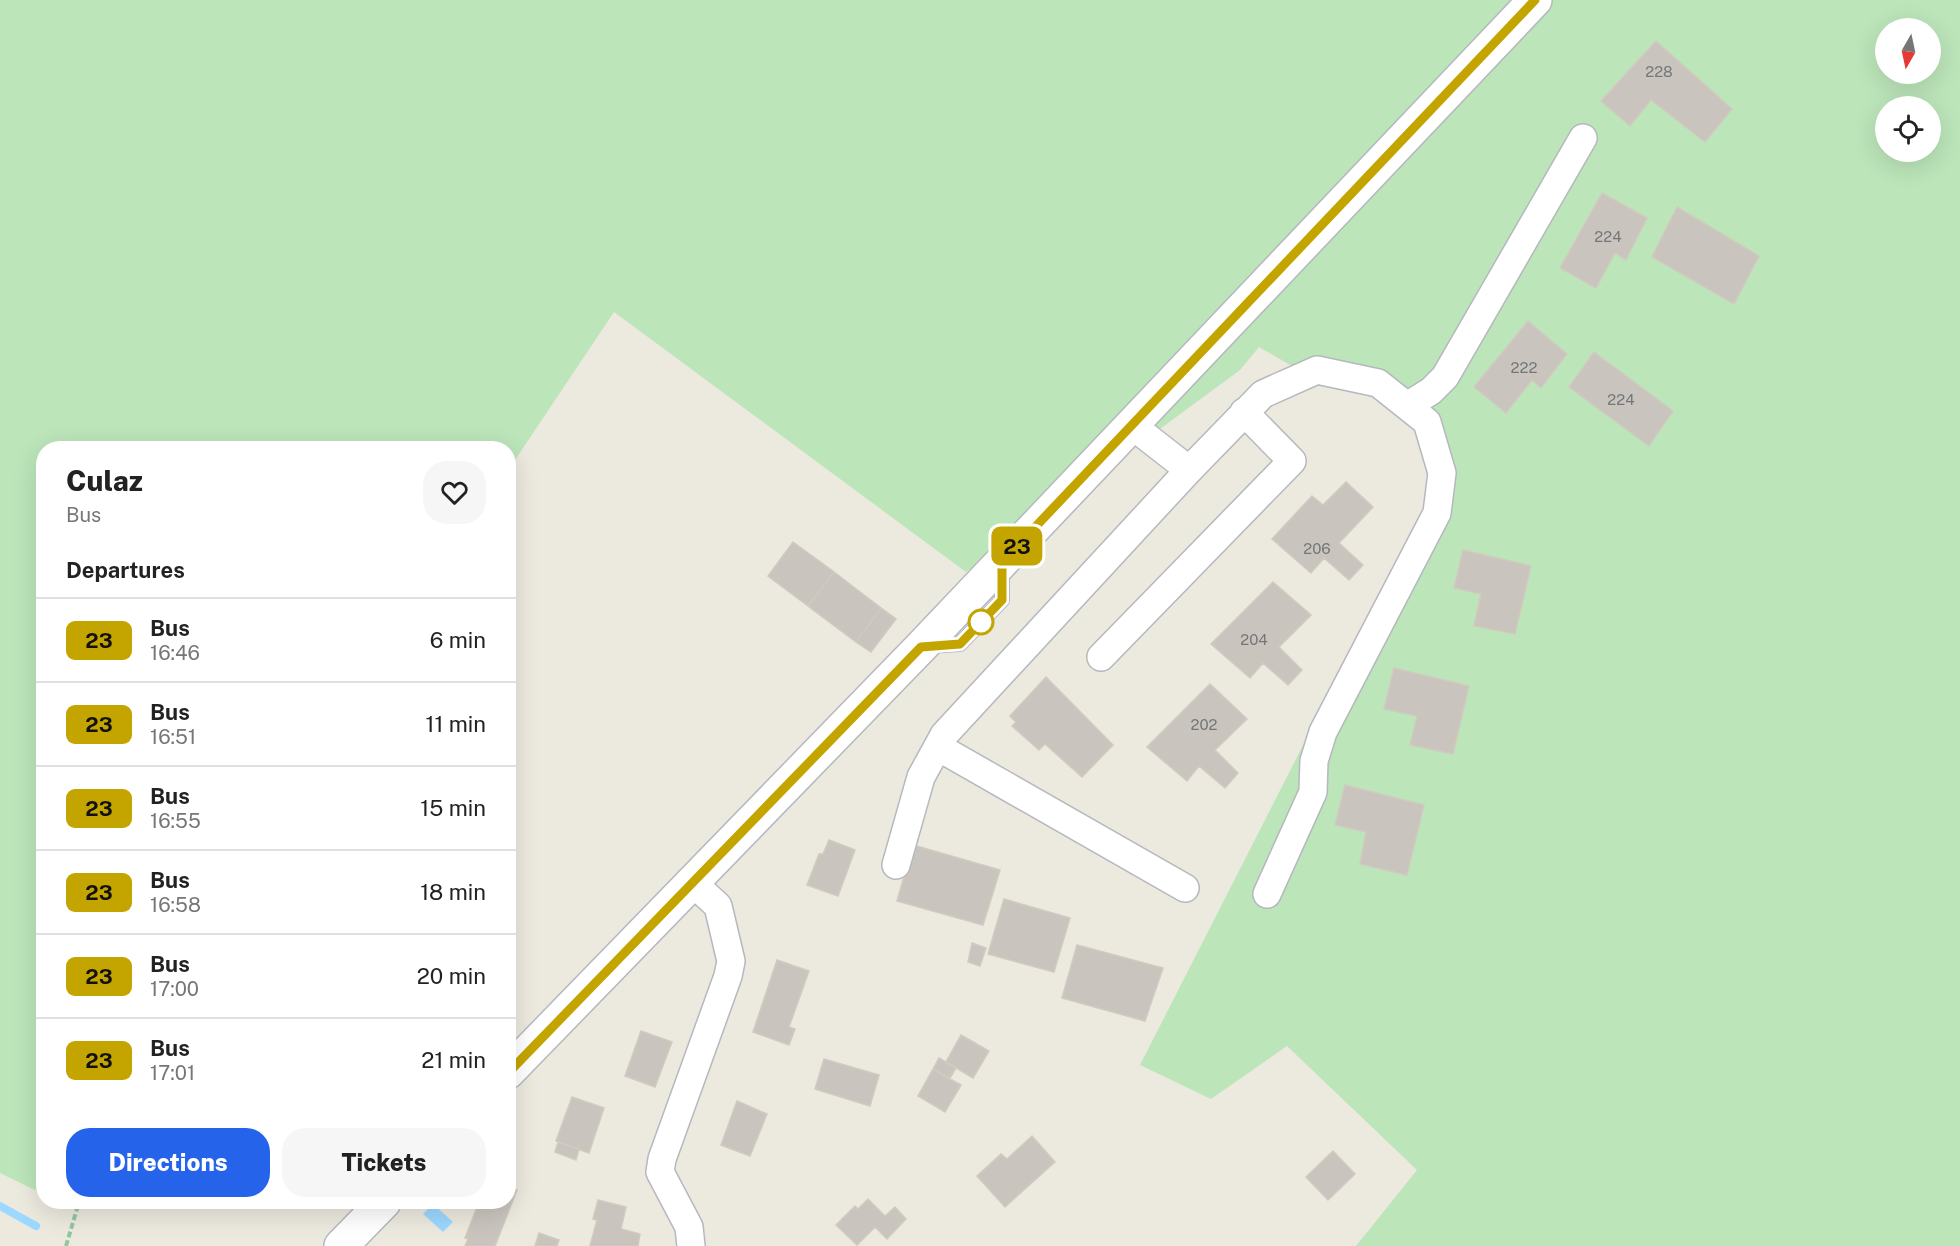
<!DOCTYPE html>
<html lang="en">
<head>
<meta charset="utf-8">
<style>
	:root { --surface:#fff; --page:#f6f6f6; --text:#222; --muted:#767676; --line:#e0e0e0; --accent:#2563eb }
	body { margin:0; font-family:"Public Sans",sans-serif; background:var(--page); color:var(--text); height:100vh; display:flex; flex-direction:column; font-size:22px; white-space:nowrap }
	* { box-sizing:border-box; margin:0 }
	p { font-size:20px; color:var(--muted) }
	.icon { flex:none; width:33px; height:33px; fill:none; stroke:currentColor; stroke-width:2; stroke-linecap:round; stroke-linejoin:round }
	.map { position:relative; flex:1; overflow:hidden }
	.sheet { position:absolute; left:36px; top:441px; width:480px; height:768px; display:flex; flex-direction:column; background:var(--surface); border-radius:24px; box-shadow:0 6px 24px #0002 }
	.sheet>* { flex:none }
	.badge { padding:0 12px; border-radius:9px; font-size:21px; line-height:39px }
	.needle { width:39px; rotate:189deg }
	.fabs { position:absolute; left:1875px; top:18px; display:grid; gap:12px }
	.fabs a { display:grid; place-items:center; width:66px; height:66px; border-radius:50%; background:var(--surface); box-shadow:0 6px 24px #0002; font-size:30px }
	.map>.badge { position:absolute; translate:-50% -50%; box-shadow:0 0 0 3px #fff }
	h2 { padding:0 30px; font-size:22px; line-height:54px }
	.round { display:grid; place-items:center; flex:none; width:63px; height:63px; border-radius:24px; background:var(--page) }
	.overview { display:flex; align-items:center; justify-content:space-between; height:102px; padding:0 30px }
	h1 { font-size:28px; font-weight:800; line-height:45px }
	.action { display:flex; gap:12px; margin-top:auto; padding:12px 30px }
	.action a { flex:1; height:69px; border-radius:24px; background:var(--accent); color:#fff; font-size:24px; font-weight:800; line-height:69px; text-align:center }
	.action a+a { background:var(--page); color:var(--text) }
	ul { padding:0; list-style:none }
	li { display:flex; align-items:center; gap:18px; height:84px; padding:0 30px; border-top:2px solid var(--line) }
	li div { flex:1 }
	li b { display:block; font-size:22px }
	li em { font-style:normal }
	li .badge { min-width:66px; font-weight:700; text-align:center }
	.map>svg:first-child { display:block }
	.green { fill:#bce5ba; fill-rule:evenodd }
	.water { fill:#9cd8ff }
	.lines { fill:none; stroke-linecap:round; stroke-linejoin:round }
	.stream { stroke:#9cd8ff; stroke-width:8 }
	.building { fill:#c9c5be; stroke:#d1cabe; stroke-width:1.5 }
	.service-casing { stroke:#b5b8bd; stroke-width:16 }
	.minor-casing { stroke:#b5b8bd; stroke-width:30 }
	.tertiary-casing { stroke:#b5b8bd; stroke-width:36 }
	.path { stroke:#93c6a0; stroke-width:4; stroke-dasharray:6 3; stroke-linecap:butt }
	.service { stroke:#fff; stroke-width:14 }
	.minor { stroke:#fff; stroke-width:27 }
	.tertiary { stroke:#fff; stroke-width:33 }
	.line-casing { stroke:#fff; stroke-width:14 }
	.line { stroke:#c4a500; stroke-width:9 }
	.stop-dot { fill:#fff; stroke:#c4a500; stroke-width:3 }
	.labels { text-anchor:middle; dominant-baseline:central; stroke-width:4.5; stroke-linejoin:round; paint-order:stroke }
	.number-label { font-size:15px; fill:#747678 }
</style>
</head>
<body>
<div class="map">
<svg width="1960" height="1246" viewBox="0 0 1960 1246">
	<rect width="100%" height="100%" fill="#ece9df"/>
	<!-- green -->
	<path class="green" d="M0,0h1960v1246h-604l61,-76 -130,-124 -76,53 -71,-34 307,-602 -44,-57 -106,-37 -38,-22 -19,23 -274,202 -352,-260 -105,157 -1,-21h-464l-1,746 -43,-21zM1886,28h44v46h-44zM1886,106h44v46h-44z"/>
	<!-- water -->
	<path class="water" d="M433,1204l20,18 -10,10 -20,-18z"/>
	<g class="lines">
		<!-- stream -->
		<path class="stream" d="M0,1206l36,20"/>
	</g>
	<!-- building -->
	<path class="building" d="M1656,41l76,68 -27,33 -54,-42 -21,26 -29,-25z
		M1602,193l45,25 -21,42 -11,-7 -19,35 -36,-20z
		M1677,207l82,49 -25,48 -82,-47z
		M1528,321l39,33 -26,34 -9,-8 -26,33 -32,-26z
		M1594,352l79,59 -24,35 -80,-59z
		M1346,482l27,25 -34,36 24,22 -14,15 -25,-22 -13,15 -39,-34 40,-43 11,9z
		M793,542l41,30 -26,34 -40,-30z
		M1463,550l68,16 -16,68 -41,-8 7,-32 -27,-6z
		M834,572l47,36 -25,34 -48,-36z
		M1273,582l38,33 -32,32 23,23 -14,15 -25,-22 -13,15 -39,-34z
		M881,608l15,11 -25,33 -15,-10z
		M1394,668l75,18 -16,68 -43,-9 7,-29 -33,-7z
		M1046,677l67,68 -31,32 -37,-33 -6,6 -27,-24 4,-4 -6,-6z
		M1210,684l37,35 -32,31 23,23 -13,15 -26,-22 -12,15 -40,-34z
		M1345,785l79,20 -17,70 -47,-11 6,-32 -31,-7z
		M829,840l26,10 -17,46 -31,-11 12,-31h4z
		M913,845l87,25 -17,55 -86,-24z
		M1004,899l66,19 -16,54 -66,-18z
		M972,943l14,5 -6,18 -12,-4z
		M1077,945l86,23 -18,53 -83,-23z
		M777,960l32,11 -20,56 6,2 -6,16 -36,-13z
		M641,1031l31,11 -17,45 -30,-11z
		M961,1035l28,16 -16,27 -27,-16z
		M939,1058l17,10 -6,10 -17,-9z
		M824,1059l55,16 -9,31 -55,-17z
		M933,1069l28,16 -16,27 -27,-16z
		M572,1097l32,11 -15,45 -33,-12z
		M737,1101l30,13 -17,42 -29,-11z
		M1032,1136l23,26 -50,45 -28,-31 24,-22 6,5z
		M558,1142l21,7 -3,11 -21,-8z
		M1333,1151l22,23 -27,26 -22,-23z
		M508,1187l9,3 -22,56h-30l3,-7 -3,-1 14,-36h29z
		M868,1199l17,17 10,-9 11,12 -19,20 -12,-12 -18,18 -21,-20 19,-19 3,3z
		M598,1200l28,7 -5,22 19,5 -2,12h-48l7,-26 -4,-1z
		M539,1233l20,7 -2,6h-22z"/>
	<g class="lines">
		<defs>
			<path id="service" d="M929,646l31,-2 42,-44v-33"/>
			<path id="minor" d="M1407,406l24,-15 14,-14 138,-239
				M1143,434l46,36 74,-76 54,-24 61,13 49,39 15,51 -5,40 -114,219 -9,29 -1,31 -46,102
				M1101,657l191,-196 -48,-49
				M938,747l247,141
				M896,865l25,-88 23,-42 245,-265
				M691,1246l-2,-19 -29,-55 2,-13 66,-183 3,-15 -13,-55 -26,-24"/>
			<path id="tertiary" d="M508,1072l413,-425 614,-647
				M341,1246l43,-44"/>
		</defs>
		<!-- service casing -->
		<use href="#service" class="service-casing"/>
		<!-- minor casing -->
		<use href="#minor" class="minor-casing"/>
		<!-- tertiary casing -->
		<use href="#tertiary" class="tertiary-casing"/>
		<!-- path -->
		<path class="path" d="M66,1246l13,-44"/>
		<!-- service -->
		<use href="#service" class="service"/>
		<!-- minor -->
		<use href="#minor" class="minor"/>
		<!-- tertiary -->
		<use href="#tertiary" class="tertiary"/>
	</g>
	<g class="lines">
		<defs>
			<path id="line" d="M508,1073l413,-426 39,-3 42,-44v-38l533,-562"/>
		</defs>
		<!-- line casing -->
		<use href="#line" class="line-casing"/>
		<!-- line -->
		<use href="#line" class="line"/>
	</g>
	<!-- markers -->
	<circle class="stop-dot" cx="981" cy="622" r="12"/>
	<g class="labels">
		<!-- number labels -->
		<g class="number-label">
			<text x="1659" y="71">228</text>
			<text x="1608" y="236">224</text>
			<text x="1524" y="367">222</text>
			<text x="1621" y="399">224</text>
			<text x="1317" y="548">206</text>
			<text x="1254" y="639">204</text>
			<text x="1204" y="724">202</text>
		</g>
	</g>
</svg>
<div class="fabs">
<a><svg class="needle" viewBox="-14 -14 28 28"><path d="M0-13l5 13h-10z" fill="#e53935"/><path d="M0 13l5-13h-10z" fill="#767676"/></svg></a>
<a><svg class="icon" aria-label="locate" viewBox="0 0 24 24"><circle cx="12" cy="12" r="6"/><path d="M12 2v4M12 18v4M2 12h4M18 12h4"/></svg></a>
</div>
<b class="badge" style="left:1017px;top:546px;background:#c4a500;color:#111">23</b>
<section class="sheet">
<div class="overview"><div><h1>Culaz</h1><p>Bus</p></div><a class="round"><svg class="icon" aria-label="heart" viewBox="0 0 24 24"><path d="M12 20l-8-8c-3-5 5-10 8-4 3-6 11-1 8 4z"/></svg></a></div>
<h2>Departures</h2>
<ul>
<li><span class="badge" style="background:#c4a500;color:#111">23</span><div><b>Bus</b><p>16:46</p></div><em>6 min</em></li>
<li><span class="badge" style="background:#c4a500;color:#111">23</span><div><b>Bus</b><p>16:51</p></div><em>11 min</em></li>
<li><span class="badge" style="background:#c4a500;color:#111">23</span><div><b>Bus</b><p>16:55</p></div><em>15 min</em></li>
<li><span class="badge" style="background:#c4a500;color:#111">23</span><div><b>Bus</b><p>16:58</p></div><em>18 min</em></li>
<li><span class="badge" style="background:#c4a500;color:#111">23</span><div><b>Bus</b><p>17:00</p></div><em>20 min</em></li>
<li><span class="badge" style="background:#c4a500;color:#111">23</span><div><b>Bus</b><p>17:01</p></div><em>21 min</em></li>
</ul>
<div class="action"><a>Directions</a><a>Tickets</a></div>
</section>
</div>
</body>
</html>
